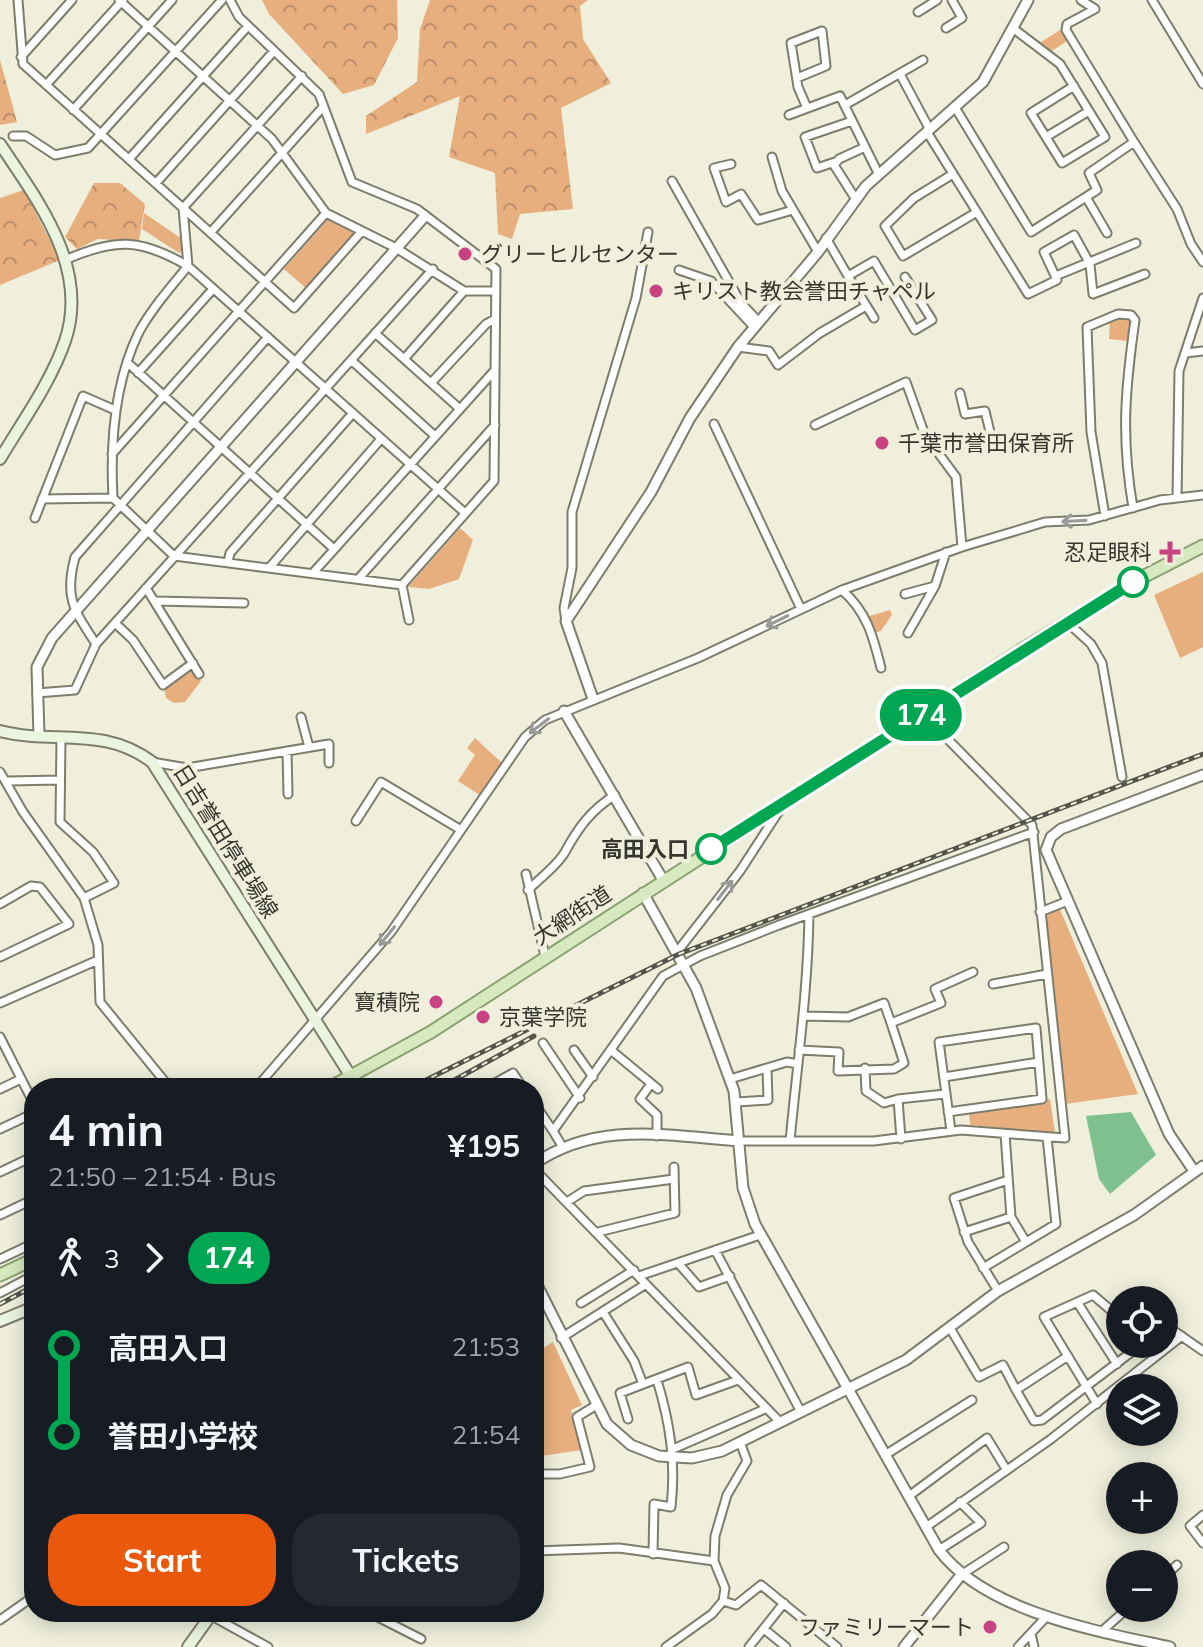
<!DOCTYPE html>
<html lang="en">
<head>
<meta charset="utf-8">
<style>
	:root { --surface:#171b24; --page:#242831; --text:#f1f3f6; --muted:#9ea1a6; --accent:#ea580c }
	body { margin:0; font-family:Mulish,"Noto Sans JP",sans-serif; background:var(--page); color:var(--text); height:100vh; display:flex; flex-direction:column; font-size:30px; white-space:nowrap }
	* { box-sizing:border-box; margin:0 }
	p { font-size:26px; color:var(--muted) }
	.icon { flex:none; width:44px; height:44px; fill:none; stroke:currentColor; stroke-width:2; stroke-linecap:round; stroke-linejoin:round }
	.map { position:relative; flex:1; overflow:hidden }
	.side { position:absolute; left:24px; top:1078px; width:520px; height:544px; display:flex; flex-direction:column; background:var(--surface); border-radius:32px; box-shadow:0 4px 20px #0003 }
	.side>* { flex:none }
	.badge { padding:0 16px; border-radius:26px; font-size:28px; line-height:52px }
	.fabs { position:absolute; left:1106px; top:1286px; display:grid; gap:16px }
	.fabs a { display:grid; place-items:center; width:72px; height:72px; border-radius:50%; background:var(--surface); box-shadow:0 4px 20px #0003; font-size:40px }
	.map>.badge { position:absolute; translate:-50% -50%; box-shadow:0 0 0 4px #fff }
	.legs { display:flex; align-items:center; gap:12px; height:88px; padding:0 24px; font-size:26px }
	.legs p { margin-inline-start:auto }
	.head { display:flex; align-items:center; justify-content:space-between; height:136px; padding:0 24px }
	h1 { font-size:44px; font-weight:700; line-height:60px }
	.cta { display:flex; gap:16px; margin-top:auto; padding:16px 24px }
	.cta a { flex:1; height:92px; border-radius:32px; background:var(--accent); color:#fff; font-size:32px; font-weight:700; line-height:92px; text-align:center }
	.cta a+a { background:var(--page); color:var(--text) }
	ul { padding:0 24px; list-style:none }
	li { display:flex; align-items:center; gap:28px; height:88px; font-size:30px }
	li i { display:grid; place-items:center; width:12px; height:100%; margin:0 10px; background:currentColor }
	li i::after { content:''; width:20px; height:20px; margin:-10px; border:6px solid; border-radius:50%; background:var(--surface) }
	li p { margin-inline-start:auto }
	li:first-child i { background:linear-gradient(#0000 50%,currentColor 0) }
	li:last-child i { background:linear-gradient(currentColor 50%,#0000 0) }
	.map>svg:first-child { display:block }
	.forest { fill:url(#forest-crowns) }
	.green { fill:#e8af7e }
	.water { fill:#7fc18e }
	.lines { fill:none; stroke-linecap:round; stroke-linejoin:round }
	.minor-casing { stroke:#7d7d6c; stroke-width:11 }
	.tertiary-casing { stroke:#7d7d6c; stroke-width:13 }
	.secondary-casing { stroke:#7d7d6c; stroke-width:14 }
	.primary-casing { stroke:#8ca171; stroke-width:15 }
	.minor { stroke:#fff; stroke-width:7 }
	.tertiary { stroke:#fff; stroke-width:9 }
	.secondary { stroke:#eaf4df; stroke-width:10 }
	.primary { stroke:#d6e9bf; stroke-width:11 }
	.rail-casing { stroke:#55554c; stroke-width:5 }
	.rail { stroke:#efefdc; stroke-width:2; stroke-dasharray:6; stroke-linecap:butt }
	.oneway { stroke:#9a9a97 }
	.line-1-casing { stroke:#fff; stroke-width:18 }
	.line-1 { stroke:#00a651; stroke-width:12 }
	.poi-dot { fill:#c94281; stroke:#efefdc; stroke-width:3 }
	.stop-1-dot { fill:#fff; stroke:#00a651; stroke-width:4 }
	.labels { text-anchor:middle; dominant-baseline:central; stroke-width:8; stroke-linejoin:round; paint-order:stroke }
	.poi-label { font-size:22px; fill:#36362f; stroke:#efefdc; text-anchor:start }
	.street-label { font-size:22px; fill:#36362f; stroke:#efefdc }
	.stop-label { font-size:22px; font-weight:bold; fill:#36362f; stroke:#efefdc; text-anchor:end }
</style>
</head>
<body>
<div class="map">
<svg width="1203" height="1647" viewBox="0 0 1203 1647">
	<defs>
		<pattern id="forest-crowns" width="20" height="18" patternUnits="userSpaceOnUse" patternTransform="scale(2)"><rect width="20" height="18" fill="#e8af7e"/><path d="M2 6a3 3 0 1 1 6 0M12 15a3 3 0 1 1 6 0" fill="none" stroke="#bd8f68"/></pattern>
	</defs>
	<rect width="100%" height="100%" fill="#efefdc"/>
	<!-- forest -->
	<path class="forest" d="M262,0h135l1,38 -24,47 -31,9 -74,-80z
		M430,0h158l-8,6 3,33 28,44 -50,25 12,101 -53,5 -8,25 -14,-5 -3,-61 -46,-16 11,-61 -94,38v-18l51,-34 3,-53z
		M0,60l17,62 -17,3z
		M94,183h26l25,21 -6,37 -41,-2 -21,10 -12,-12z
		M24,190l36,70 -60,25v-87z"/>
	<!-- green -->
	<path class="green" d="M1060,30l7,11 -17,11 -12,-8z
		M144,213l38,26v12l-3,2 -37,-24z
		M328,219l28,14 -48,57 -24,-21z
		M1120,317l12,4 -4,20 -19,-2 1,-18z
		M460,528l13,12 -14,39 -30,10 -21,-2z
		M1203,572v75l-23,11 -26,-63z
		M890,610l2,5 -11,16 -7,2 -5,-17z
		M191,668l10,13 -16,21 -11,1 -8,-5 -2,-10z
		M475,738l28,26 -22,32 -23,-15 17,-26 -8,-7z
		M1059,907l79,187 -73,10 -22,-187z
		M1050,1099l5,34 -85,-8 -1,-14z
		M553,1342l29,63 -11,5 11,40 -48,7v-103z"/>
	<!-- water -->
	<path class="water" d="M1131,1112l25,43 -46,39 -11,-15 -13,-63z"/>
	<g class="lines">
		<defs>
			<path id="minor" d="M18,0l5,64 271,244 68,-77
				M119,0l153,139 54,74 70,35 68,43h32
				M230,0l9,17 80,77 33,88 65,27 79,60 -2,212 -92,104
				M1152,0l51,84
				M918,12l19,-12
				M946,28l16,-10 -10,-18
				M1014,29l46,35 45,73 -43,26 -31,-50 43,-27
				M21,57l51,-57
				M900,74l30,56
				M302,76l-119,132 5,58c-17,21 -36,42 -49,66 -25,51 -29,110 -26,166l61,58 228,29
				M797,78l29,-12 -4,-35 -31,12 7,44 9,21
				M46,85l77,-85
				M845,105l78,-45
				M956,109l75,123 66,-42 -8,-17 45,-31 -68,-112 1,-6 28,-15 -14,-9
				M73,110l99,-110
				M789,115l51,-19 38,77
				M927,132l101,162 29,-14 -13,-28 30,-17 16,29 3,30 52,-20
				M13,136h13l29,19 33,-7 134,-148
				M1046,137l43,-26
				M1134,142l43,67 14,35 12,18
				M772,157l10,34 36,61
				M129,159l119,-133
				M835,162l-18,6 -12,-31 47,-16
				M731,164l-17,4 12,34 15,-8 17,26 35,-10
				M953,174l-39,24 -29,28 18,30 74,-44
				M672,181l69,122 17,18
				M156,183l118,-132
				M1086,197l21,36
				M855,198l-21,-33 5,-6 26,-12
				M211,232l112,-125
				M826,238l22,38 26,-15 41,69 17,-10 -27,-43
				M65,260c50,-22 75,-22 123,6l277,247
				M679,270l32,11 43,46
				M1058,275l78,-32
				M848,276l26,42
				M375,333l85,76
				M738,347l31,4 9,14 42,-32 46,-27
				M1186,353l17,-2
				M404,359l60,-68
				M351,360l84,76
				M129,364l205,185
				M138,373l75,-84
				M431,383l55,-59 9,-5
				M714,424l87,185
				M815,425l91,-43 19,53 31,42 6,70
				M938,450l53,-14 -6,-25 -20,3 -5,-21
				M112,454l214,-241
				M1177,498l2,-127 24,-73
				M42,499l71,-1
				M1105,516l-14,-84 -4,-105 31,-13 13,1 4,5c-10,70 -14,118 -2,188
				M35,518l48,-122 32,14
				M228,562l2,-9 123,-140
				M269,568l112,-129
				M313,573l182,-203
				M360,577l135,-152
				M402,585l7,35
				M146,588l53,86
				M842,590c25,22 31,46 39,78
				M905,594l30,-8
				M156,601l88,2
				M566,621l-2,-13 8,-40v-56l64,-214 12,-66
				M1067,622l24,22 11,19 20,114
				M115,623l18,17 30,45 30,-22
				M908,633l27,-47 11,-34
				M96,644c-22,-34 -32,-46 -21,-87l193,-220
				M37,693l38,-3 21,-46 337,-375
				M301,717l8,30
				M61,737l-1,85 33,30 21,31 -30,15 14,47 2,57 70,86
				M287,751l1,43
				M152,762l35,6 142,-24v19
				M0,772l23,40 61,86
				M8,781l52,-1
				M356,821l25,-39 80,48
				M526,874l19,82
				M528,890c11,-11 29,-24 37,-38 13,-24 26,-42 50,-57
				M0,904l31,-18 9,1 29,37 -69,33
				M1040,912l28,-11
				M677,952l63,-81 41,-63
				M993,984l54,-10
				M0,1003l98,-43
				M804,1016l44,1 36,-14 7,20
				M0,1037l34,67
				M543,1043l37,55
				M574,1050l19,27
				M799,1050l40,2 -1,19 56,-2 10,-6 -13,-40 50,-20 -6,-14 38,-17
				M612,1051l46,38
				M865,1068l1,23 18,12 14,-4
				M944,1077l95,-15
				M730,1079l57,-17 11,2
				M651,1084l-11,15 17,16v21
				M256,1088l135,-156 134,-195 20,-17 153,-62 144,-68 120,-43 83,-25 44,-2 71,-20 43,-5
				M486,1088l27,-15 10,15
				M0,1089l21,-10
				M737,1102l31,-2 -1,-32
				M534,1103l19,28
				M948,1112l94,-13 -6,-71 -97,14 12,89
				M0,1129l34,-16
				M1005,1134l6,83 15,25
				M901,1139l-3,-40 47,-5
				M740,1141h134l87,-11 104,8 -33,-313 -109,-111
				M790,1141c7,-76 18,-150 19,-227
				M562,1146l-9,-15 110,-155 37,-20 79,-31 255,-93
				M534,1169l246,253
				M0,1172l34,-16
				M567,1202l17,-11 90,-12
				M0,1215l34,-16
				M598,1232l77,-19 -1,-46
				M964,1232l47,-15
				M715,1250l86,162
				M0,1259l34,-16
				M678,1263l21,24 31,-11
				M983,1268l73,-44 -9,-87
				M639,1276l121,-41
				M998,1291l-30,-49 -14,-44 54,-18
				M0,1293l34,-18
				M1077,1302l40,62
				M581,1303l53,-33
				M603,1312l31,49 9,23
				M1164,1324l39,27
				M950,1328l29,49 24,-12 13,25
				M561,1338l85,-54
				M1068,1356l-52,34 18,31 8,-1 100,-76
				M1097,1404l-53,-87 49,-22 27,23
				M628,1419l-8,-26 68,-26 8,28 42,-15
				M673,1449l92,-40
				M885,1455l87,-55
				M534,1474h26l30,-7 -13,-50 18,-11
				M909,1496l78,-58 19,31
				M1203,1515l-13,11 13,17
				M926,1527l125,-88 131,-103
				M939,1550l42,-27 -21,-21
				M534,1551l85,-3 95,13
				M653,1554l1,-50 17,3c5,-45 -1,-84 -14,-127
				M961,1575l43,-28
				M1164,1577l13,-12
				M723,1601l13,4 25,-20 76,62
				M368,1612l53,27
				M210,1615l58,32
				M0,1620l34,-24
				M764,1629l22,18
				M1102,1631l26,-23
				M1031,1634l3,13
				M666,1647l46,-33 11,-13 2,-13 -11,-27 1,-25 12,-41 20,-34 -7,-19
				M749,1647l35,-44
				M1018,1647l29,-31"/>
			<path id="tertiary" d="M593,699l-27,-78 85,-129 39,-74 48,-71 80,-95 48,-66 117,-104 45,-82
				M564,711l99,169
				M39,736l-2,-69 15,-29 373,-422
				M643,893l53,95 38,103 9,97 12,36 184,326c47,62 158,81 231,97
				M534,1164c64,-44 133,-28 206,-23
				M1194,1171l-25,-37 -123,-284 5,-13 10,-8 142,-54
				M534,1279l73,145 24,21 28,11 33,2 30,-7 184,-91 92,-69 136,-76 69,-49
				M904,1647l57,-72"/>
			<path id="secondary" d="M0,144c38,57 90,124 65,197 -14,41 -43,81 -65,118
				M0,731c54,14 102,-6 152,31l198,313
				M0,1321l34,-14
				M188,1647l25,-35"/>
			<path id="primary" d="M329,1088l102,-56 589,-381 113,-69 70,-36
				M0,1275l34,-16"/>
		</defs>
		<!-- minor casing -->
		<use href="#minor" class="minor-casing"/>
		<!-- tertiary casing -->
		<use href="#tertiary" class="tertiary-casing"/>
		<!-- secondary casing -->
		<use href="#secondary" class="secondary-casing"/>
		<!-- primary casing -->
		<use href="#primary" class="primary-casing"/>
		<!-- minor -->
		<use href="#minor" class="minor"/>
		<!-- tertiary -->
		<use href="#tertiary" class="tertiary"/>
		<!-- secondary -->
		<use href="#secondary" class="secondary"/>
		<!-- primary -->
		<use href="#primary" class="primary"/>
		<defs>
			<path id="rail" d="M410,1088l269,-134 524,-200
				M440,1088l94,-52
				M0,1304l34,-18"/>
		</defs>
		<!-- rail casing -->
		<use href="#rail" class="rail-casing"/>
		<!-- rail -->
		<use href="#rail" class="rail"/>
	</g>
	<!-- one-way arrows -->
	<defs><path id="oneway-shaft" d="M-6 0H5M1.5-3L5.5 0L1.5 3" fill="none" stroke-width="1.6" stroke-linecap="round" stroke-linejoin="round" transform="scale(2)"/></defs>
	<g class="oneway">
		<use href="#oneway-shaft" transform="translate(1074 521) rotate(177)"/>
		<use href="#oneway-shaft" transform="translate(777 621) rotate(154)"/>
		<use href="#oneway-shaft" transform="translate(539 726) rotate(143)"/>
		<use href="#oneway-shaft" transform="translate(725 890) rotate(-52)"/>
		<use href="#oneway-shaft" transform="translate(387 936) rotate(129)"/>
	</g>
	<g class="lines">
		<defs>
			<path id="line-1" d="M711,849l422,-267"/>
		</defs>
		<!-- line-1 casing -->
		<use href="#line-1" class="line-1-casing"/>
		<!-- line-1 -->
		<use href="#line-1" class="line-1"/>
	</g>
	<!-- markers -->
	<g class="poi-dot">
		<circle cx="465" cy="254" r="8"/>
		<circle cx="656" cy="291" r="8"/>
		<circle cx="882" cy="443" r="8"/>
		<path d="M1166 540h8v8h8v8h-8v8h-8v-8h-8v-8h8z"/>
		<circle cx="436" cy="1002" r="8"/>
		<circle cx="483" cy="1017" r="8"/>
		<circle cx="990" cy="1627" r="8"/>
	</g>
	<g class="stop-1-dot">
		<circle cx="1133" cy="582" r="14"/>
		<circle cx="711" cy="849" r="14"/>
	</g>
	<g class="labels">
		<!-- poi labels -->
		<g class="poi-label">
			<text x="481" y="254">グリーヒルセンター</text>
			<text x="672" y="291">キリスト教会誉田チャペル</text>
			<text x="898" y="443">千葉市誉田保育所</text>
			<text x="1152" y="552" text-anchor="end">忍足眼科</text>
			<text x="420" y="1002" text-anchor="end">寶積院</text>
			<text x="499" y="1017">京葉学院</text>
			<text x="974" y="1627" text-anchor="end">ファミリーマート</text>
		</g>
		<!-- street labels -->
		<g class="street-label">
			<text transform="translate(226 841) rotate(58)">日吉誉田停車場線</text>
			<text transform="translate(572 915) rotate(-33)">大網街道</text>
		</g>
		<!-- stop labels -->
		<g class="stop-label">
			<text x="689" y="849">高田入口</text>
		</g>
	</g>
</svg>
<div class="fabs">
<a><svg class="icon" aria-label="locate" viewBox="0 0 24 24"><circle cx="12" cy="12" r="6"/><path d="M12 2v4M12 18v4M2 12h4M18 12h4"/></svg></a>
<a><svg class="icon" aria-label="layers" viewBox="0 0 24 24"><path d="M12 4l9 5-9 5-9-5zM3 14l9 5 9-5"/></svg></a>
<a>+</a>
<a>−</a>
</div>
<b class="badge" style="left:921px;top:715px;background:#00a651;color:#fff">174</b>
<section class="side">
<div class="head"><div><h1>4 min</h1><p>21:50 – 21:54 · Bus</p></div><b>¥195</b></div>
<div class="legs"><svg class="icon" aria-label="walk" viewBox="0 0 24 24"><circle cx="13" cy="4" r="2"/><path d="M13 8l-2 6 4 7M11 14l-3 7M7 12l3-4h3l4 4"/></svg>3<svg class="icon" aria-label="forward" viewBox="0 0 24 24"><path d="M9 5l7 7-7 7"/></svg><b class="badge" style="background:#00a651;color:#fff">174</b></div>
<ul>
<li><i style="color:#00a651"></i><b>高田入口</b><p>21:53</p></li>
<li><i style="color:#00a651"></i><b>誉田小学校</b><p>21:54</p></li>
</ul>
<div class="cta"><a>Start</a><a>Tickets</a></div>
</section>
</div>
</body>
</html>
